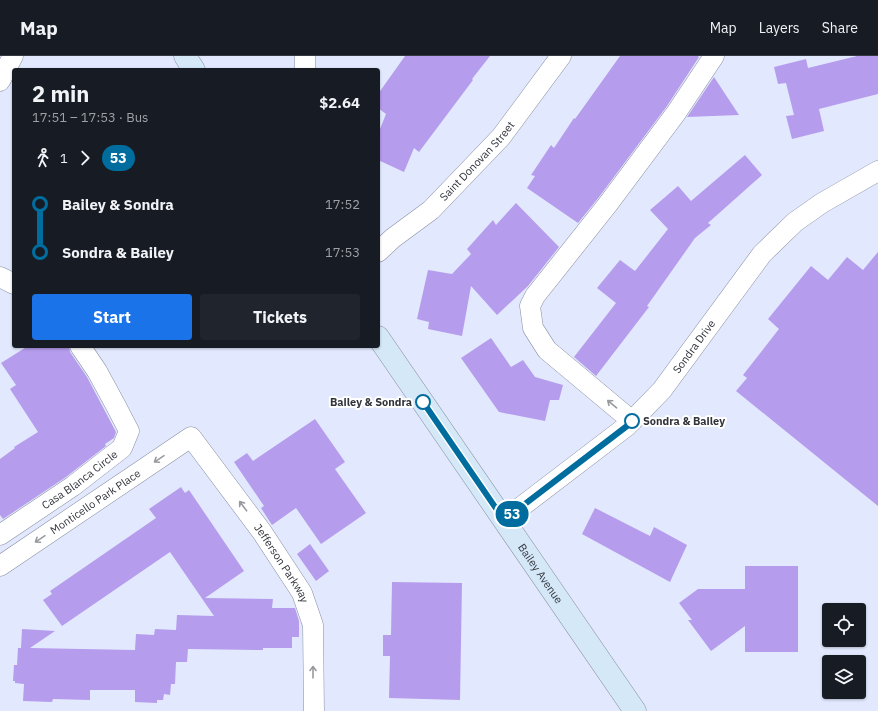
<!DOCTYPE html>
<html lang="en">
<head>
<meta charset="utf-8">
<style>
	:root { --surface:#171b24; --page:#20242c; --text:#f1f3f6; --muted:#9ea1a6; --line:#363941; --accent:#1a73e8 }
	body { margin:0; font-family:"IBM Plex Sans",sans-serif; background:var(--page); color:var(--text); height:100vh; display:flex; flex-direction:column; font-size:15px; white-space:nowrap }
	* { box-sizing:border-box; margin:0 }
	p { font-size:13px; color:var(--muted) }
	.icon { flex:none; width:22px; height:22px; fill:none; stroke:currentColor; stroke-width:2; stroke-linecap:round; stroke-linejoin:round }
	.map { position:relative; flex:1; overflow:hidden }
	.drawer { position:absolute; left:12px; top:12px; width:368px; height:280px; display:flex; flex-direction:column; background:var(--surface); border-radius:4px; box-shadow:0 1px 3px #0004 }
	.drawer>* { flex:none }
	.badge { padding:0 8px; border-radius:13px; font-size:14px; line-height:26px }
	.tools { position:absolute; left:822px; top:547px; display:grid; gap:8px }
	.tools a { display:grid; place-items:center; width:44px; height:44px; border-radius:4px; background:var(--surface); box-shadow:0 1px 3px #0004; font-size:20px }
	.map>.badge { position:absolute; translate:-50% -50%; box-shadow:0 0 0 2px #fff }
	.legs { display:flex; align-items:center; gap:6px; height:44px; padding:0 20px; font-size:13px }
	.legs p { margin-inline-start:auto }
	.head { display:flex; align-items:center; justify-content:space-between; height:68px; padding:0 20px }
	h1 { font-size:22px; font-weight:800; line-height:30px }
	.cta { display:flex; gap:8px; margin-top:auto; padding:8px 20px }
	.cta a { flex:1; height:46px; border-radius:4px; background:var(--accent); color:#fff; font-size:16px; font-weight:800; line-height:46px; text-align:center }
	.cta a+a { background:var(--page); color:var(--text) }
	ul { padding:0 20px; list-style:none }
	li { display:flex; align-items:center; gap:14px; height:48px; font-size:15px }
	li i { display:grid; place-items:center; width:6px; height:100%; margin:0 5px; background:currentColor }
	li i::after { content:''; width:10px; height:10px; margin:-5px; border:3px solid; border-radius:50%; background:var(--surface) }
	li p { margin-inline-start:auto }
	li:first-child i { background:linear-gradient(#0000 50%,currentColor 0) }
	li:last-child i { background:linear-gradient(currentColor 50%,#0000 0) }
	header { display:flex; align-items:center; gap:24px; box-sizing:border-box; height:56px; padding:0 20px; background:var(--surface); border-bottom:1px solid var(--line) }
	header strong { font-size:19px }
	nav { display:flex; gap:22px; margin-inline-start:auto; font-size:14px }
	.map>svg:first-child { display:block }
	.building { fill:#b69ced }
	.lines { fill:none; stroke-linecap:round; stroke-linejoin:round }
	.street-casing { stroke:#898fa2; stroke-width:21 }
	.secondary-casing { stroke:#898fa2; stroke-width:23 }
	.street { stroke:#fff; stroke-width:20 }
	.secondary { stroke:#d5e8f8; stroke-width:22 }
	.oneway { stroke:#989a9e }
	.line-1-casing { stroke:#fff; stroke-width:9 }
	.line-1 { stroke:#006d9e; stroke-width:6 }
	.stop-1-dot { fill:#fff; stroke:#006d9e; stroke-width:2 }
	.labels { text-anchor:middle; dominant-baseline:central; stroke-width:4; stroke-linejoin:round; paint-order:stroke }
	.street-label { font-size:11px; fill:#32343c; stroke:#fff }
	.stop-label { font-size:11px; font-weight:bold; fill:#32343c; stroke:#fff; text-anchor:end }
</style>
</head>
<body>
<header>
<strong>Map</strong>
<nav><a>Map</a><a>Layers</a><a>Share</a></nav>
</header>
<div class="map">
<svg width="878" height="655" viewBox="0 0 878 655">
	<rect width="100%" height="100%" fill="#e2e9fe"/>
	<!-- building -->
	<path class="building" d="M405,0h85l-18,23 1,1 -54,72 -5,-4 -10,24 -26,-12v-26l8,-20 -8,-6v-14z
		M620,0h78l1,1 -32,49 -68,91 -21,26 -51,-35 8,-12 -4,-1 20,-30 3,3 20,-30 1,1z
		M857,0h21v38l-59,15 5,22 -32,8 -6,-23 8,-1 -8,-32 -8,1 -4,-17 32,-8 2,9z
		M714,21l25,38 -52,2z
		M745,99l17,20 -54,48 3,2 -16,13 -48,68 2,1 -53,69 -22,-19 42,-54 -19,-15 23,-28 15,11 33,-42 -18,-19 28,-24 13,15z
		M516,147l43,44 -31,39 -31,29 -26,-29 -9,50 -34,-7 1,-7 -12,-3 11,-49 24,4 19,-20 -4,-5 26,-29 3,5z
		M878,196v254l-142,-115 11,-13 -4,-3 36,-46 -11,-10 43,-53 17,14 19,-23 16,13z
		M491,282l20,29 12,-7 12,17 28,8 -4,15h-9l-5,21 -46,-9 -38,-54z
		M28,290h41l1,6 17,25 29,55 -2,6 -9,6 1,2 -40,31 -63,42 -3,-4v-56l15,-11 -1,-1 24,-15 -28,-43 6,-4 -15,-22z
		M315,363l30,43 -10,7 31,44 -45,31 -25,-36 -24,17 -11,-17 3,-2 -30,-44 13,-9 6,8z
		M181,431l4,6 4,-3 55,81 -39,27 68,1 -1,9h23l4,13v16h-7v11h-29v2l-75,-1 -1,13h-11l-1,22h-4l-1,11 -6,-1 -1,6h-6v3l-22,-1v-12h-45v10l-37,-1 -1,3 -29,-1 1,-17 -9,-1v-2h-2l1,-16h3l1,-17h3l1,-19 33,2 -25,17 105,2 1,-16 18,1 1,-6 21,1 1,-15 37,1 -44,-64 -108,74 -19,-26 9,-6 -2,-3 106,-73 -7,-9z
		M595,452l55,28 4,-9 33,18 -17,37 -88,-48z
		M310,488l19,27 -13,10 -19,-27z
		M745,510h53v86h-53v-26l-34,25 -23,-31h4l-13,-17 19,-14h47z
		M392,526l70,1 -2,117 -71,-2 1,-42h-7v-21h8z"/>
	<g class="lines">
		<defs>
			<g id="street">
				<path d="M305,0v14"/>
				<path d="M0,25l13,-25"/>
				<path id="s1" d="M378,196l15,-14 38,-28 70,-73 60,-81"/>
				<path d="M0,221l14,7"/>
				<path d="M632,365l-85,-71 -14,-22 -3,-22 5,-10 73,-92 68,-91 38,-57"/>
				<path id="s2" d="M504,464l123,-94 35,-36 100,-136 33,-32 27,-19 56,-32"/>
				<path id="s3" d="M0,479l73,-49 49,-38 7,-17 -13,-25 -19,-35 -17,-25"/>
				<path id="s4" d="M0,510l191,-129 71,95 40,61 11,32 1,86"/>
			</g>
			<g id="secondary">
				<path d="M185,0l9,14"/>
				<path id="s5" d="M378,281l257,374"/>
			</g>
		</defs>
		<!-- street casing -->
		<use href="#street" class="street-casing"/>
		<!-- secondary casing -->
		<use href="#secondary" class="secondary-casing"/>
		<!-- street -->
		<use href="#street" class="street"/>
		<!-- secondary -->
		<use href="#secondary" class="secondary"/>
	</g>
	<!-- one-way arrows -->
	<defs><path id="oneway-shaft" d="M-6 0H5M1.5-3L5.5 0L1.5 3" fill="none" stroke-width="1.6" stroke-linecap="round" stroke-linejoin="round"/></defs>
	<g class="oneway">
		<use href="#oneway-shaft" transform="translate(612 348) rotate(-140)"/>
		<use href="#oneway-shaft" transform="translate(159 403) rotate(146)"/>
		<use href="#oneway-shaft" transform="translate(243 450) rotate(-127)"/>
		<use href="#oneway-shaft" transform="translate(40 483) rotate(146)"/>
		<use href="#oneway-shaft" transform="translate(313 616) rotate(-90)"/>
	</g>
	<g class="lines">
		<defs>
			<path id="line-1" d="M423,346l81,118 123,-94 5,-5"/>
		</defs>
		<!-- line-1 casing -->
		<use href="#line-1" class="line-1-casing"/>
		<!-- line-1 -->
		<use href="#line-1" class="line-1"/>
	</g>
	<!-- markers -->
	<g class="stop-1-dot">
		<circle cx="423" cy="346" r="7"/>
		<circle cx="632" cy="365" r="7"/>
	</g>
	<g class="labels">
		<!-- street labels -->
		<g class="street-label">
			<text stroke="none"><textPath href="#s1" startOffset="135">Saint Donovan Street</textPath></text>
			<text stroke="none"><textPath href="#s2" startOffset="259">Sondra Drive</textPath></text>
			<text stroke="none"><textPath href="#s3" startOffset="97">Casa Blanca Circle</textPath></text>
			<text stroke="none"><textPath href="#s4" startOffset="115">Monticello Park Place</textPath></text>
			<text stroke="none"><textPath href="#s4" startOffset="386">Jefferson Parkway</textPath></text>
			<text stroke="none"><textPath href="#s5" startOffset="287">Bailey Avenue</textPath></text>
		</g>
		<!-- stop labels -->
		<g class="stop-label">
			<text x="412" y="346">Bailey &amp; Sondra</text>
			<text x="643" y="365" text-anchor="start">Sondra &amp; Bailey</text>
		</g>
	</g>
</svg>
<div class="tools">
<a><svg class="icon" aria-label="locate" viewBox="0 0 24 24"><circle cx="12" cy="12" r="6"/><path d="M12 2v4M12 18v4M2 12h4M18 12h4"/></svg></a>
<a><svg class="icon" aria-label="layers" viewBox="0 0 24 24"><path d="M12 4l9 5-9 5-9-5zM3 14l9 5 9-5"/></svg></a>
</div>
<b class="badge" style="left:512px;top:458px;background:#006d9e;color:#fff">53</b>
<section class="drawer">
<div class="head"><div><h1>2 min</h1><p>17:51 – 17:53 · Bus</p></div><b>$2.64</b></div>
<div class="legs"><svg class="icon" aria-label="walk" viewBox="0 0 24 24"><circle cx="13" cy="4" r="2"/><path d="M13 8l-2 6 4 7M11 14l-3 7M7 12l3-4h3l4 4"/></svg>1<svg class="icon" aria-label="forward" viewBox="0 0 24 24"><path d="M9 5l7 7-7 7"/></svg><b class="badge" style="background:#006d9e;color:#fff">53</b></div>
<ul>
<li><i style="color:#006d9e"></i><b>Bailey &amp; Sondra</b><p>17:52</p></li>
<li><i style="color:#006d9e"></i><b>Sondra &amp; Bailey</b><p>17:53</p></li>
</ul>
<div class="cta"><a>Start</a><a>Tickets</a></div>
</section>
</div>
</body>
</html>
